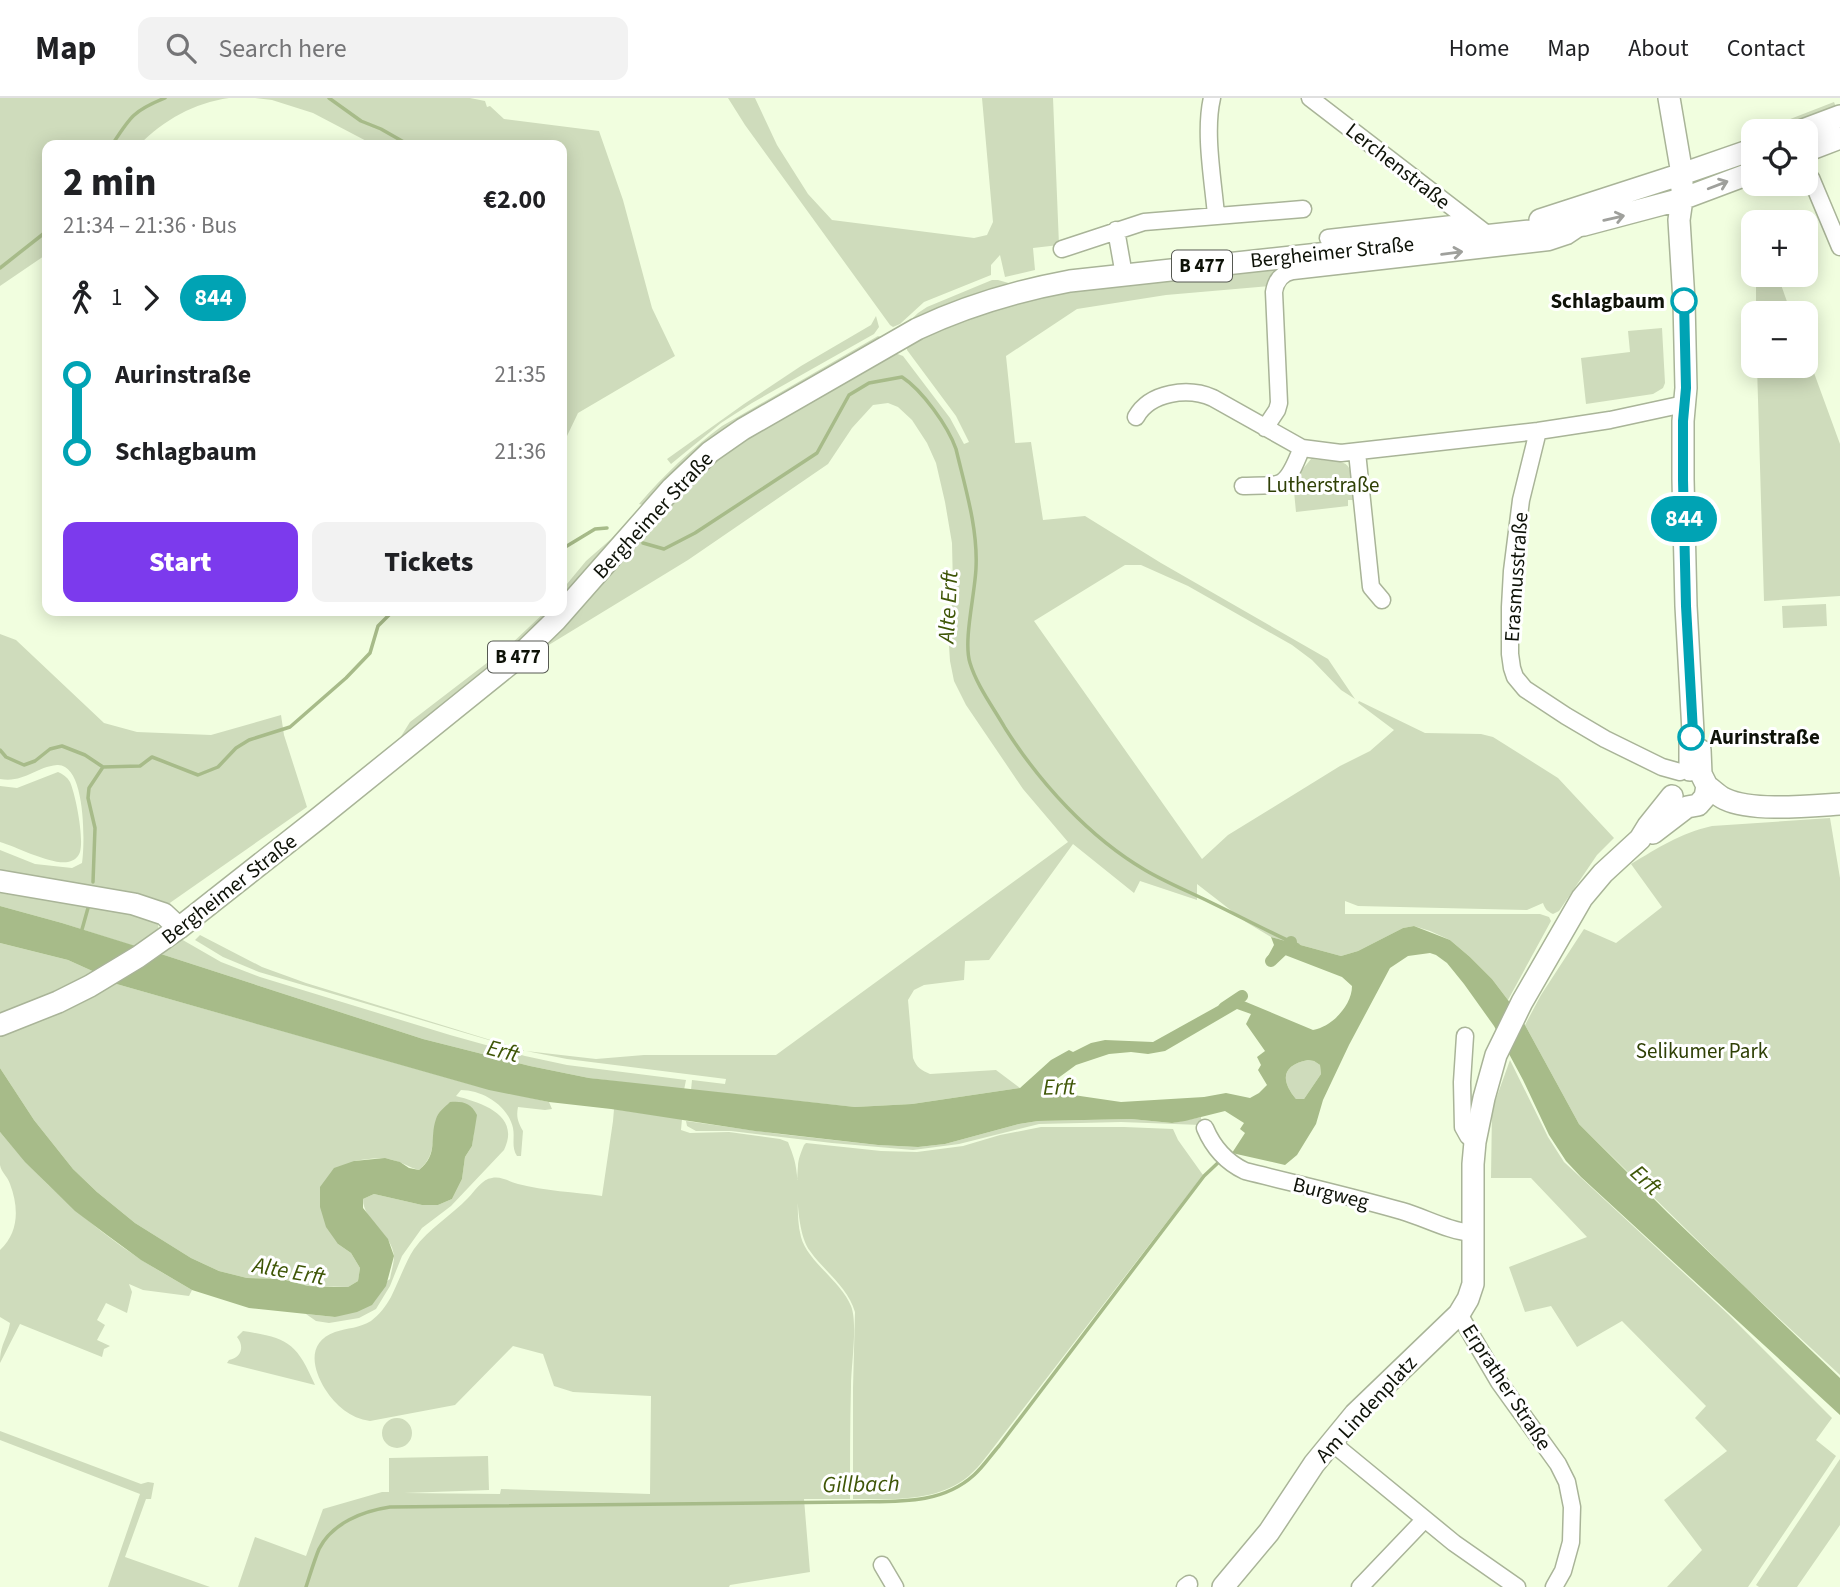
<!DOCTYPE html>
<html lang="en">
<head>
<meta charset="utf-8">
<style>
	:root { --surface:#fff; --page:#f2f2f2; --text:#202124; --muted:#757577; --line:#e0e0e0; --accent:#7c3aed }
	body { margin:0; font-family:"Source Sans 3",sans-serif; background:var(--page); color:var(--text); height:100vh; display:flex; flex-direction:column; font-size:26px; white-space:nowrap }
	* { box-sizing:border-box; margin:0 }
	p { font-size:23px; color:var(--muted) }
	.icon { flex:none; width:38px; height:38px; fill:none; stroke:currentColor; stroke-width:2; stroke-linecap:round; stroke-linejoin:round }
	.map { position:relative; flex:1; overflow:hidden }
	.panel { position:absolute; left:42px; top:42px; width:525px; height:476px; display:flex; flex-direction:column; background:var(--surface); border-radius:14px; box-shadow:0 4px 18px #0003 }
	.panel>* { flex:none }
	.badge { padding:0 14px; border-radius:23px; font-size:24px; line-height:46px }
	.controls { position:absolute; left:1741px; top:21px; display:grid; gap:14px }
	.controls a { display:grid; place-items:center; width:77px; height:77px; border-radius:14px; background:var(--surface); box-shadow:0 4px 18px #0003; font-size:35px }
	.map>.badge { position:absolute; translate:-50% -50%; box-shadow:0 0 0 4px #fff }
	.legs { display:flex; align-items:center; gap:10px; height:77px; padding:0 21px; font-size:23px }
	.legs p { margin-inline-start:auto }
	.summary { display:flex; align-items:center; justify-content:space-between; height:119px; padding:0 21px }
	h1 { font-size:38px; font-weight:800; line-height:52px }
	.primary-button { display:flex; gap:14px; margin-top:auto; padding:14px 21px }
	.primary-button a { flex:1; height:80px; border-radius:14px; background:var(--accent); color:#fff; font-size:28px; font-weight:800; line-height:80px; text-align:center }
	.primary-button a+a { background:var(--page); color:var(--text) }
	ul { padding:0 21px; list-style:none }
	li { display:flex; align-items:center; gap:24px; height:77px; font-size:26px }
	li i { display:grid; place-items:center; width:10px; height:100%; margin:0 9px; background:currentColor }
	li i::after { content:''; width:18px; height:18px; margin:-9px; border:5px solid; border-radius:50%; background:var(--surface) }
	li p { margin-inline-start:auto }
	li:first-child i { background:linear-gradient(#0000 50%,currentColor 0) }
	li:last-child i { background:linear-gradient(currentColor 50%,#0000 0) }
	header { display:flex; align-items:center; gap:42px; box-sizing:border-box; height:98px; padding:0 35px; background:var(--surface); border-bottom:2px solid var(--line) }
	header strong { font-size:33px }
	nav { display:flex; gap:38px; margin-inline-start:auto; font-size:24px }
	.search { width:490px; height:63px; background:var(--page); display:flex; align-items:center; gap:18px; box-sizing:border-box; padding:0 24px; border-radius:14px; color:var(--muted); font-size:26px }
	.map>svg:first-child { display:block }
	.green { fill:#cfdcbc }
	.water { fill:#a7bb89; fill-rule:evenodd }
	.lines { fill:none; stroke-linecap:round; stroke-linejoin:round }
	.stream { stroke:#a7bb89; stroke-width:3.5 }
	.canal { stroke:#a7bb89; stroke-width:12 }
	.minor-casing { stroke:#a9b498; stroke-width:19 }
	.major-casing { stroke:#a9b498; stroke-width:24 }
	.minor { stroke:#fff; stroke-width:16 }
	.major { stroke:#fff; stroke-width:21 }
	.oneway { stroke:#9fa09c }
	.line-1-casing { stroke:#fff; stroke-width:16 }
	.line-1 { stroke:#00a3b4; stroke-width:10 }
	.stop-1-dot { fill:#fff; stroke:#00a3b4; stroke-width:3.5 }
	.labels { text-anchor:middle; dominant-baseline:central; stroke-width:6; stroke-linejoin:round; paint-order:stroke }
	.shield { fill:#fff; stroke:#565952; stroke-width:2 }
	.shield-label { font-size:19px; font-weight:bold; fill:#0e1208 }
	.street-label { font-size:21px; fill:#0e1208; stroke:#fff }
	.stop-label { font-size:21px; font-weight:bold; fill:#0e1208; stroke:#fff; text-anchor:end }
	.park-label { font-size:21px; fill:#2f4006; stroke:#fff }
	.water-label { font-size:23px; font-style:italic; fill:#3f5607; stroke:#fff }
</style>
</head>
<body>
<header>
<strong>Map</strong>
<div class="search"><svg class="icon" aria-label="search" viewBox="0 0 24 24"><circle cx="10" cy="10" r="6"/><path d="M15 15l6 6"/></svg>Search here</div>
<nav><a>Home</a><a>Map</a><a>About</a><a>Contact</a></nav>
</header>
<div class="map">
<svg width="1840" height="1489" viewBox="0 0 1840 1489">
	<rect width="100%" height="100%" fill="#f1fedf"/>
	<!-- green -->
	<path class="green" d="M0,0h229c-35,5 -65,22 -90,47h-92v109l-47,32z
		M255,0h215l15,3 2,6 3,-1 14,13 95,12 24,69 29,108 23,48 -97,57 -11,23 -5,44v-335h-188l-61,-32 -41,-13z
		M728,0h27l22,47 31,49 24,26 142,18 13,-3 6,-13 -11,-124h71l6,147 -26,3 2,22 -30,7 -5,-22 -9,10v10l-67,27 -24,22 -7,3 -3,-2 -145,-200z
		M1834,4l2,5 -66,24h-11z
		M1269,165l8,11 -7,12 -104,9 -89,14 -71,47 9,87 16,-1 12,78 42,-4 76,47 167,96 27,40 -14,-9 -29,-30 -20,-15 -104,-59 -47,-21h-16l-91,56 168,238 26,-24 112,-69 30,-15 24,-21 -36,-27 1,-2 66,32 56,1 12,3 65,41 56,60 -17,17 -38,56 -6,3c-6,-3 -8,-5 -10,-11l-16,7 -169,-4 -13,-5v13h195l9,3 2,4 -43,79 -16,-21 -22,-22 -20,-17 -20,-9 -16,-5 -11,2 -45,23 -17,5 -70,-19 -25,-15 -49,-38v16l-57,-19 -6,12 -61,-49 -84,116 -24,1 -1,19 -40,5 -10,5 -6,10 5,58c4,10 8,12 17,16l66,-4 24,18 -108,16 -57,3 -164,-17 1,-10 33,4 1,-5 -159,-20 -41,-8 -267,-79 -36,-15 -28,-17 5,-5 62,32 44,16 220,68 70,8 48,-4h132l292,-213 -45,-53 -57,-84 -12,-24 -4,-20 -1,-15 4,-58 -1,-45 -7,-41 -9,-39 -9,-20 -15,-23 -14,-13 -10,-4 -15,2 -21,23 -24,36 -140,96 -154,94 96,-111 98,-97 167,-93 8,3 47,62 14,26 5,-2 -13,-26 -49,-66v-6l63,-29 104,-27z
		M1779,181l12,34h-35v-32z
		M992,182h6l14,4 -109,43 15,-14 9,-6z
		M876,218l3,11 -5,7 -122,69 -31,20 -50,41 -4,-5 77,-55 57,-38 70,-41z
		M1662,230l3,55 -2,5 -10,6 -67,10 -5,-46 49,-6 -2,-21z
		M878,238l3,1v5l-238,163 -4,-1c25,-29 52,-55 83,-78z
		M1806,253l34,93v152l-76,5 -7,-235h49z
		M1311,361c42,4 39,-2 43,41h-6v6l-52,6 -3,-31z
		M631,419l3,3 -72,86v-16l24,-29 25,-22z
		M1826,506l1,22 -44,2 -1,-22z
		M546,513h12l-6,7 -234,187 82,-67 10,-16 99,-76z
		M0,536l16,6 88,83 33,9 74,3 70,-20 3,20 23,72 -143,100 -164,-31v-26l35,14 37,4 10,-5c3,-19 4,-100 -25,-98 -22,2 -32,18 -57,14z
		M58,674c5,2 9,5 12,10 6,14 14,56 10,70 -2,6 -7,9 -12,10 -17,3 -51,-15 -68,-20v-56l17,2z
		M1830,720l10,60v497l-96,-89 -165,-162 -54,-99 16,-30 43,-66 32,14 46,-36 -31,-43c27,-16 49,-31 81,-38z
		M0,787l87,14 70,22 2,9 -22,17 -75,-24 -62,-17z
		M181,841l40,23 39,15 190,58 75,21 42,9 119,15 -2,10 -95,-12 -59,-12 -107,-27 -262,-85z
		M0,845l68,17 31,14 -99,45z
		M113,885l360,102 76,17 3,7 -7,1 -27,-3c-2,10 0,15 5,24l-2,25h-4c-6,-9 -2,-18 -4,-28 -5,-23 -31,-38 -52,-38l-5,6c26,7 65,19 48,54l-53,56 -29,22 -20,28 -12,30 -14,23 -17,9 -30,5 -13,-2 -10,-7 29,3 55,-38c1,-7 4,-16 4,-22 -1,-24 -31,-35 -31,-58l11,-5 48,11h16l14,-6 10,-20 3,-22 7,-11 2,-14 -40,-2c-1,17 -2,29 -15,40 -9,-2 -15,-7 -23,-9 -13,-5 -28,-2 -42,0l-16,83 13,9 9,15 -2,13 -10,6 -40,-1 -26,-7 -35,-1 -28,-7 -28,-13 -56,-35 -38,-31 -24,-23 -39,-49 -34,-52v-35z
		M1308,962l6,1 6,4 1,9 -17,25h-8c-16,-19 -14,-34 12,-39z
		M1510,962l38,77 16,25 164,152 104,104 -16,22 20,16 -88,131h-81l35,-37 -38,-50 63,-49 -32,-33 11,-12 -84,-85 -45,26 -26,-41 -26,6 -16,-45 78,-30 -56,-59h-40l1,-68z
		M614,1011l68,10 -1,11 9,3 39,-1 51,7 8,3c3,8 7,17 8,26 4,23 -1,46 5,69 6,24 40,44 50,69 7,17 0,60 0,80 -1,37 -1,75 -1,113h-46l6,73 -80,13 -1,2h-491l17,-50 51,19 17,-47 59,-17h7v-34l99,-2 1,34 -85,3 96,1 1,-5 149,5 1,-98 -78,-4 -19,-6 -11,-32 -30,-8 -58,59 -85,16c-20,-3 -34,-15 -45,-32 -13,-21 -18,-47 10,-57 12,-4 25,-4 36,-11 8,-6 15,-15 20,-24 8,-16 14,-34 23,-48 15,-21 37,-33 54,-51 7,-7 14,-19 24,-20 9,-2 18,4 26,6 26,7 57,8 84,12l11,-75z
		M1201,1019v8l-80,-3 -82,2 -80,20 -46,6 -81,-7 -101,-12h-35l-9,-5 -1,-5 93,13 99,11 40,2 27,-3 74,-20 19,-3 93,-2 41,4z
		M1041,1029h83l49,2 5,11 25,35 -210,273c-10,13 -20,27 -34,35 -31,19 -71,16 -106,16v-111l2,-76c-7,-25 -31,-41 -45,-61 -13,-16 -14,-64 -12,-85 0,-6 3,-14 6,-21l2,-2 75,8 36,1 46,-6 37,-11z
		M0,1034c40,49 87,92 140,127 17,11 35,21 52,31l-3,6 -46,-6 -14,-6 3,8 -5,21 -21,-10 -9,17 8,5 -8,15 13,6 -6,3 -2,8 -82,-33 -20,39c0,-19 7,-23 10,-40l-10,-6v-67c19,-18 19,-42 10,-66 -2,-7 -9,-12 -10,-19 0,-10 0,-23 0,-33z
		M243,1233c45,7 53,11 72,54l-88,-22 2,-3c12,-2 16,-13 8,-23z
		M382 1335a15 15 0 1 1 30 0a15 15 0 1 1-30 0Z
		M0,1333l141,53 7,-2 6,1 -3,16h-5l-21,58 85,30h-102l32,-93 -140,-54z
		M1840,1361v66l-43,62h-38l-3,-2z"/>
	<!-- water -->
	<path class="water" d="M0,808l62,17 99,31 262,85 107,27 59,12 266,29 57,-3 108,-16 31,-28 18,-10 4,2 18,-9 14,-3 48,2 81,-45 79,33c19,-3 39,-25 39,-44l-10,-9 -57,-22 -11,9 -7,-6 7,-13 -3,-8 70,19 17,-5 45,-23 11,-2 36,14 20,17 22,22 16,21 17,25 54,99 89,89 172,165v37l-259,-238 -15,-16 -17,-26 -26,-55 -29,-54 -30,-42 -17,-21 -11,-8 -6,-2 -22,3 -18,12 -41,77 -26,55 -7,24 -19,31 -12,10 -53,-12 13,-20 -5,-4 4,-6 -19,-12 -40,10 -13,2 -41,-4 -93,2 -19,3 -74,20 -27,3 -40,-2 -123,-14 -144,-22 -62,-7 -60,-12 -376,-107 -14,-9 -31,-14 -68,-17zM1237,911l14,5 -5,10 19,27 -8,6 4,8 -3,5 9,15 -8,8 -9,5 -24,-5 -22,4 -83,5 -75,-11 4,-7 26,-19 33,-11 22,-2 17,2 17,-3zM1308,962l6,1 6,4 1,9 -17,25h-8c-16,-19 -14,-34 12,-39z
		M0,970l34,52 39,49 24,23 38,31 56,35 28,13 28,7 35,1 26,7 26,1h14l10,-6 2,-13 -9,-15 -13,-9 -12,-17 -6,-20v-20l14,-19 20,-7 31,-3 15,4 9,6 10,2c20,-16 10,-31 17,-51 2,-7 9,-12 14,-17 13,-1 21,1 27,13l-5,31 -7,11 -3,22 -10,20 -14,6h-16l-48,-11 -11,5v9l25,31 6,17 -8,30 -14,19 -15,7 -22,5 -86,-9 -57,-18 -51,-30 -34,-25 -32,-24 -50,-49 -25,-30z"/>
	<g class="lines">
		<!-- stream -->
		<path class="stream" d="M329,0l32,23 20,8 28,16
			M112,47c18,-28 21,-34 53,-47
			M0,170l47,-37
			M643,445l21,6 31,-16 122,-80 32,-58 20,-12 33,-6c20,13 46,49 54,72 9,38 22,79 20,119 -1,26 -13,73 -6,95 7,23 23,44 35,65 35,55 84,109 140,142 22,13 45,22 67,33 29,14 57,29 86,42
			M562,451l33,-20 12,-1
			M0,652l6,7 18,8 11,-4 15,-12 12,-3 23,9 18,12 37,-1 12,-9 46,18 20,-8 18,-19 13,-8 41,-13 56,-49 24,-25 8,-27 15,-15
			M93,784l2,-54 -7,-30 1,-10 14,-21
			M81,835l7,-25
			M306,1489c4,-12 8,-26 13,-38 13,-26 44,-38 71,-42l462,-5c42,-1 88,4 122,-27 9,-8 17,-20 25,-29l205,-270 18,-17"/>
		<!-- canal -->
		<path class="canal" d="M1271,863l20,-19
			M1224,910l18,-12"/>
		<defs>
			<path id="minor" d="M1212,0c-8,34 1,82 4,117
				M1310,0l177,136
				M1811,80l29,69
				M1116,132l8,45
				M1328,140l142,-16
				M1062,151l82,-27 159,-13
				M1136,319c14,-25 52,-30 77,-19l89,50 39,5 197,-22 72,-11 74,-16
				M1265,330l12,-18 2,-7 -5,-111c2,-12 8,-19 19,-21l256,-29 18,-6 12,-8
				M1538,333l-17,69 -9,71 -2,36v47l2,14 3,9 10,12 41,27 39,23 57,28 18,5
				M1357,354l14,135 11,13
				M1243,388c9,-1 31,1 39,-4 10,-6 15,-24 20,-34
				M1465,938l-3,46 1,45 5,9 7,6
				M1205,1030c8,19 21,34 40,43 52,13 105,25 157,40 24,7 46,20 71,22
				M1459,1216l40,68 59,82 9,18 5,25 -1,35 -8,29 -9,16
				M1331,1344l123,101 63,44
				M882,1467l13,22
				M1185,1489l4,-3
				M1360,1489l65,-68"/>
			<path id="major" d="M1669,0l13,76v25l-3,21 5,81 2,87 -3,33v58l3,127 7,126 -3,8v30
				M1800,33l40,-15
				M1806,53l34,-13
				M1540,122l142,-46 72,-25
				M1707,688c6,4 11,10 18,13 27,13 85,7 115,5
				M1653,735l34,-26 11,-2 7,-8 2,-11 -6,-12 -1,-24
				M0,783l134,23 30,10 15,14
				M0,927l58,-23 32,-16 48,-29 41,-29 141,-111 196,-158 39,-38 117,-133 38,-36 33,-23 174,-100c49,-23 99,-38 153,-48l514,-56 98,-26 72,-27
				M1223,1489l46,-55 45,-68 41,-50 104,-100 9,-15 5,-15v-120l2,-22 9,-44 12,-43 26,-53 60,-104 21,-25 37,-34 8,-13 24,-30"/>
		</defs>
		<!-- minor casing -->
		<use href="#minor" class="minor-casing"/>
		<!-- major casing -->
		<use href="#major" class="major-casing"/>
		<!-- minor -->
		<use href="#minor" class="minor"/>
		<!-- major -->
		<use href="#major" class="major"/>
	</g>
	<!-- one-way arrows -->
	<defs><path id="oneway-shaft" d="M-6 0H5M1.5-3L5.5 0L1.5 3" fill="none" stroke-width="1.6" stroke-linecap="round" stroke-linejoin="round" transform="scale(1.75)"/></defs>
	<g class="oneway">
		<use href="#oneway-shaft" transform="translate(1718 87) rotate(-21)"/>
		<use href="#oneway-shaft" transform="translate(1614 120) rotate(-13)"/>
		<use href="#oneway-shaft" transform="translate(1452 155) rotate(-7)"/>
	</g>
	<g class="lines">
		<defs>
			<path id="line-1" d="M1684,203l2,87 -3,33v59l3,126 7,126 -2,5"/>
		</defs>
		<!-- line-1 casing -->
		<use href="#line-1" class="line-1-casing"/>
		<!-- line-1 -->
		<use href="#line-1" class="line-1"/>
	</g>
	<!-- markers -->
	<g class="stop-1-dot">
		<circle cx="1684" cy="203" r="12"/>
		<circle cx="1691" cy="639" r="12"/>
	</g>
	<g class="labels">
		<!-- shield labels -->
		<g class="shield">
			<rect x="1172" y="152.5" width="60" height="31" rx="5"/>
			<rect x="488" y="543.5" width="60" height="31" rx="5"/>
		</g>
		<g class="shield-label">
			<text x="1202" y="168">B 477</text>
			<text x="518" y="559">B 477</text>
		</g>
		<!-- street labels -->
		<g class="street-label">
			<text transform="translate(1398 68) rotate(38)">Lerchenstraße</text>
			<text transform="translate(1332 154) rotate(-6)">Bergheimer Straße</text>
			<text transform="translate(653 417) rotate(-47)">Bergheimer Straße</text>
			<text transform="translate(1516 479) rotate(-86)">Erasmusstraße</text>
			<text transform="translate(229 791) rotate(-38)">Bergheimer Straße</text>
			<text transform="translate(1331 1095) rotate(14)">Burgweg</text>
			<text transform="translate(1507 1289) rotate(57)">Erprather Straße</text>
			<text transform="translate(1366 1311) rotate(-47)">Am Lindenplatz</text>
		</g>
		<!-- stop labels -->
		<g class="stop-label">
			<text x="1665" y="203">Schlagbaum</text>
			<text x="1710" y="639" text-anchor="start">Aurinstraße</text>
		</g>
		<!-- park labels -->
		<g class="park-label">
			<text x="1323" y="387">Lutherstraße</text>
			<text x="1702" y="953">Selikumer Park</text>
		</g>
		<!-- water labels -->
		<g class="water-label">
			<text transform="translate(948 509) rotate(-87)">Alte Erft</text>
			<text transform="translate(503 953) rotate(15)">Erft</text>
			<text transform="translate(1059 989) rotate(-1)">Erft</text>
			<text transform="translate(1646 1082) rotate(43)">Erft</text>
			<text transform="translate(289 1173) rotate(10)">Alte Erft</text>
			<text transform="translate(861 1386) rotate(-1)">Gillbach</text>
		</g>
	</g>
</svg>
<div class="controls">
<a><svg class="icon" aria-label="locate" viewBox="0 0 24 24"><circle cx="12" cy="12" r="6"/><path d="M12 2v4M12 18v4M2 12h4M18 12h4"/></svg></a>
<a>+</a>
<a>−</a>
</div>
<b class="badge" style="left:1684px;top:421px;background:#00a3b4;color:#fff">844</b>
<section class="panel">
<div class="summary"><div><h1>2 min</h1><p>21:34 – 21:36 · Bus</p></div><b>€2.00</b></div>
<div class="legs"><svg class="icon" aria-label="walk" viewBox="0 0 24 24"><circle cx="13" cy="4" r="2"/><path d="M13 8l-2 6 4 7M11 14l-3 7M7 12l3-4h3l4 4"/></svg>1<svg class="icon" aria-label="forward" viewBox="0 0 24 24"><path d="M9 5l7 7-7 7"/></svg><b class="badge" style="background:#00a3b4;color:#fff">844</b></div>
<ul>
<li><i style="color:#00a3b4"></i><b>Aurinstraße</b><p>21:35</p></li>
<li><i style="color:#00a3b4"></i><b>Schlagbaum</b><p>21:36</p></li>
</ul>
<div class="primary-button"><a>Start</a><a>Tickets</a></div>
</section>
</div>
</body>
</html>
